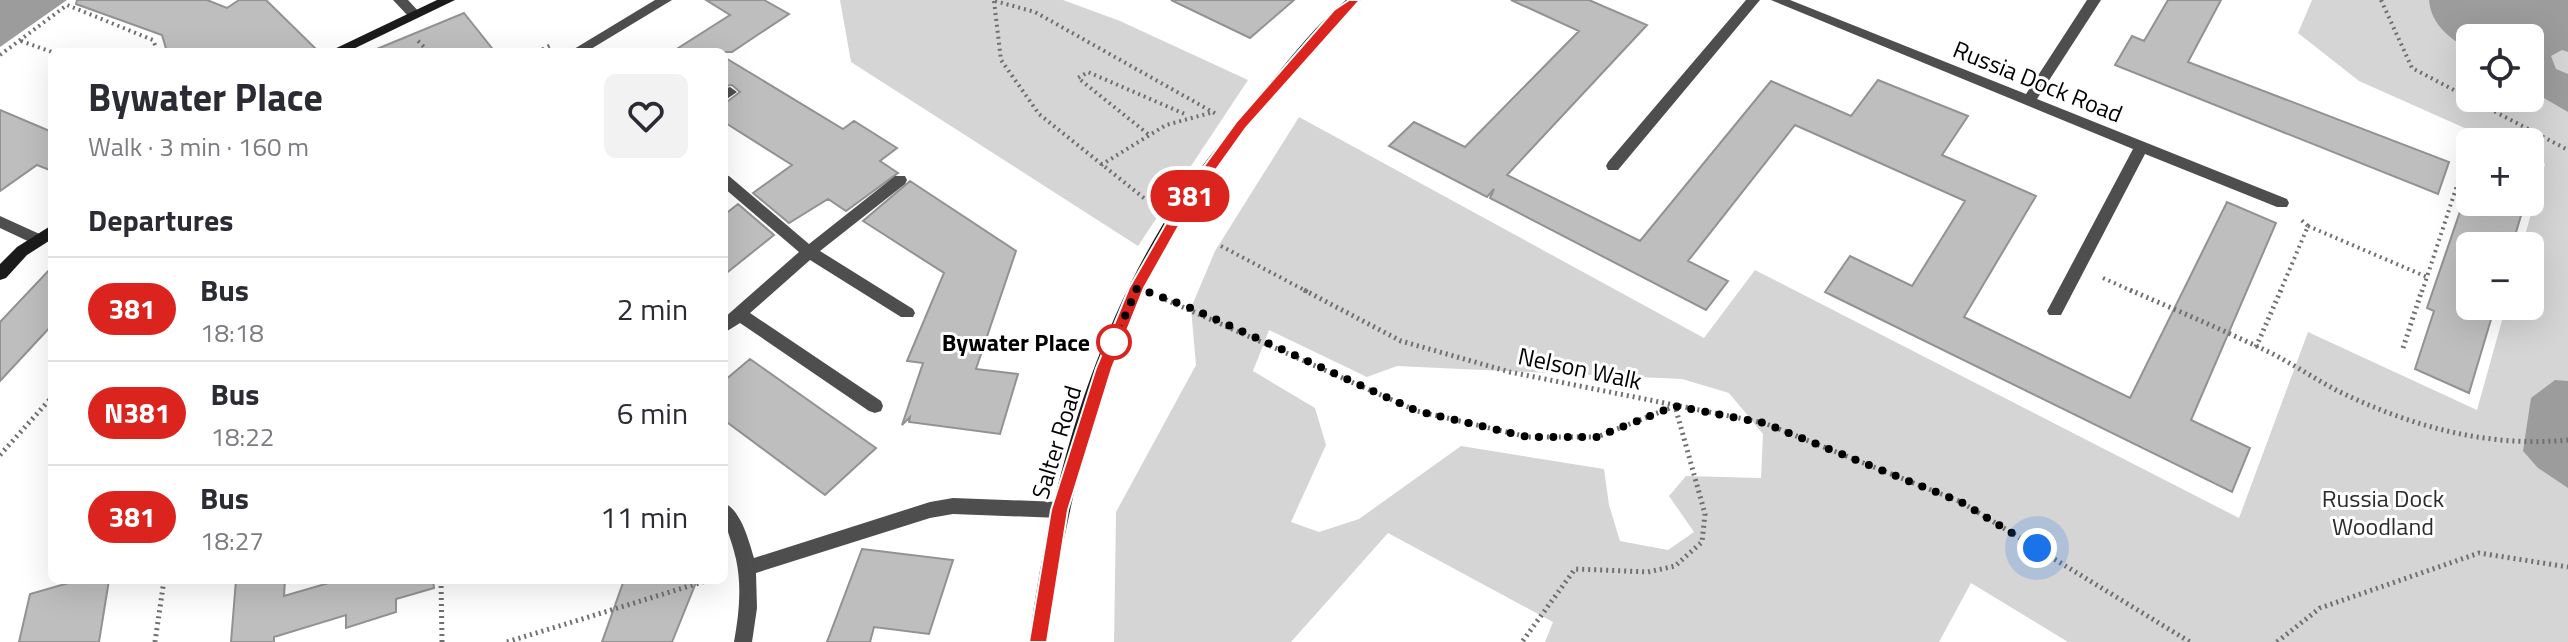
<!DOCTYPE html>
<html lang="en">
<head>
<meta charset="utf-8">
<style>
	:root { --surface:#fff; --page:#f2f2f3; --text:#2b2b33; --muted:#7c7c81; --line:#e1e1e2 }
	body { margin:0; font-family:"Titillium Web",sans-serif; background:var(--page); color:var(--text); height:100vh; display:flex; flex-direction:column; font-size:30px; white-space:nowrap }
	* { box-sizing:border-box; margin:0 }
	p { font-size:26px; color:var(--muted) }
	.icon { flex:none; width:44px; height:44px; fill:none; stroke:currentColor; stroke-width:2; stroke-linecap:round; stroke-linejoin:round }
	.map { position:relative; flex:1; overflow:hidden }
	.drawer { position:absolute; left:48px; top:48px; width:680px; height:536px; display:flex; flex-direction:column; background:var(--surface); border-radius:12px; box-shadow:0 8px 32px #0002 }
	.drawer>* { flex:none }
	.badge { padding:0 16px; border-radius:26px; font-size:28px; line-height:52px }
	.fabs { position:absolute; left:2456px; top:24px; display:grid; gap:16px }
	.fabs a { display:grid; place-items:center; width:88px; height:88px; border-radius:12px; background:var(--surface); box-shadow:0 8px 32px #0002; font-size:40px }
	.you { position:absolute; width:40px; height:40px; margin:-20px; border:6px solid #fff; border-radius:50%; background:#1a73e8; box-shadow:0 0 0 12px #1a73e833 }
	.map>.badge { position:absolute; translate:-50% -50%; box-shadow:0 0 0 4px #fff }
	h2 { padding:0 40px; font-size:30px; line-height:72px }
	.round { display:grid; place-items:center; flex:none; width:84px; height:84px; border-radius:12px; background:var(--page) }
	.head { display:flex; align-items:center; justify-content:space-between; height:136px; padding:0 40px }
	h1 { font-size:38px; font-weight:700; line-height:60px }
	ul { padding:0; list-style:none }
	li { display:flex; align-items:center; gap:24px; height:104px; padding:0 40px; border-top:2px solid var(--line) }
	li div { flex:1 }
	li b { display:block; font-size:30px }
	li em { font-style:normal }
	li .badge { min-width:88px; font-weight:700; text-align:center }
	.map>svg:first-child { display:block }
	.green { fill:#d5d5d5; fill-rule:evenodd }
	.water { fill:#9c9c9c }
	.building { fill:#bebebe; stroke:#929292; stroke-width:2 }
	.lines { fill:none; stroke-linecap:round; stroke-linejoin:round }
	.path-far1 { stroke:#707070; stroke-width:4; stroke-dasharray:2 4; stroke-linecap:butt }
	.path { stroke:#707070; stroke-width:5; stroke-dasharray:2 4; stroke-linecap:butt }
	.lane { fill:#4e4e4e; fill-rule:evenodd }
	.street { fill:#4e4e4e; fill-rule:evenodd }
	.secondary { fill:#1b1b1b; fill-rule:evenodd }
	.line { fill:#dc241f; stroke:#fff; stroke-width:2 }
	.walk { stroke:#000; stroke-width:8; stroke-dasharray:0 14.4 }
	.stop-dot { fill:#fff; stroke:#dc241f; stroke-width:4 }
	.labels { text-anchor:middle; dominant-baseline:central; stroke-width:6; stroke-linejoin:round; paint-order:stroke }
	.street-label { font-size:24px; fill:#000; stroke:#fff }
	.stop-label { font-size:24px; font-weight:bold; fill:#000; stroke:#fff; text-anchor:end }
	.park-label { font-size:24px; fill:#2c2c2c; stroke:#fff }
</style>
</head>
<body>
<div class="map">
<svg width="2568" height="642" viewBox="0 0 2568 642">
	<rect width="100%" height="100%" fill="#fff"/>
	<!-- green -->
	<path class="green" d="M840,0h223l57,21 128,59 -110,166 -287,-184z
		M2312,0h256v642h-500l-97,-59 -32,59h-394l8,-20 -165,-89 -97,109h-177l2,-130 80,-147 -5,-57 24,-57 84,-134 405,221 51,-68 484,248 69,-186 169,78 29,-104h24v-60h-8l23,-82 -15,-7v-15h-34l-137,-61 -61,-48zM2470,38h60v60h-60zM1269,330l98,47 30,-11 285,13 47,14 34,41 -2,44 -75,-2 -17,20 25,36 -26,18 -48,-9 -11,-36 -5,-36 -143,-23 -102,73 -40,13 -28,-10 35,-77 -11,-37 -62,-37z"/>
	<!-- water -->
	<path class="water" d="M0,0h67l-67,47z
		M2429,0h139v52l-6,-2 -11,6 5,13 12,5v38l-38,-22v-52h-60v13c-20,-13 -39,-26 -41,-51z
		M2555,380l13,1v107l-30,-20 -15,-17 8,-53z"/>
	<!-- building -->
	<path class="building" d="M77,0h130l20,8 12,-8h27l53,52h-152l-5,-17 -86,-31z
		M706,0h58l25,14 -57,38h-60l58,-37z
		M1171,0h123l-44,38z
		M1511,0h78l58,25 -140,150 133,66 131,-160 80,35 27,-36 90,36 -26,39 94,41 -72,121 166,81 97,-196 49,21 -85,197 59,28 -18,44 -407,-200 25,-36 62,30 53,-85 -170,-76 -107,136 40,20 -22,29 -216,-112 4,-9 -7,8 -98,-51 25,-24 51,25 114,-116z
		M2168,0h53l-33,62 261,100 -11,32 -323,-129 17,-29 12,5z
		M464,13l31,39h-123v-1z
		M724,57l119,72 11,-8 43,27 -17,13 18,12 -52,38 -18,-12 -39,24 -36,-30 39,-28 -68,-43v-18l16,-12 -8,-7 -8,1z
		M0,110l52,22v39l-15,-6 -37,26z
		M910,181l106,70 -40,118 42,5 -18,60 -91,-12 1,-5 -8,8 21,-62 -16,-2 37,-88 -81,-52z
		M2465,197l5,1v4h55l-13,44h-42v60h25l-26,87 -54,-24 19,-58 -7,-3z
		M738,204l36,31 -50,40v-60z
		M52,267v58l-52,56v-59z
		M750,359l126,89 -51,47 -101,-75v-39z
		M862,549l91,11 -24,74 -55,-7 -4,15h-43z
		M79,580h30l-10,62h-80l11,-48z
		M236,580h49l-1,16 55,-16h94l1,8 -38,11v13l-50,16v-13l-72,22v5h-43z
		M624,580h73l-25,62h-70z"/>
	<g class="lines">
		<!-- path-far1 -->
		<path class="path-far1" d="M2381,0l31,68 156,82
			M994,1l7,59 38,54 106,85
			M995,1l40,11 183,103
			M21,41l31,11
			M418,41l11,11
			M537,52l14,-7
			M0,55l67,-50 86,35 5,12
			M1148,134l-70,-56 10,-6 99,43
			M1101,165l65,-40 44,-12
			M2308,226l119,51
			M1221,246l87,46
			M2103,278l31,14
			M2280,292l28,-66 -9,-8
			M2422,292l45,-137"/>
		<!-- path -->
		<path class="path" d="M1304,290l97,51 109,31 254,51 197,79 229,140
			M2130,290c46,20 93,40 139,62 24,12 46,27 69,39 72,35 150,57 230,49
			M1160,297l257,114 111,26h69l78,-31 30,108 -3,28 -27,24 -27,6 -73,-3 -53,73
			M2256,347l25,-57
			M2403,348l19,-58
			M0,455l52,-58
			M441,580l1,62
			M155,642l9,-62
			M507,642l202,-62
			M2277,642l43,-34 159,-55 89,14"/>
		<!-- lane -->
		<path class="lane" d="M393,0h15l13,14 -7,4 -5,-1z"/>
		<!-- street -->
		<path class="street" d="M655,0h17l-86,52h-17z
			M1746,0h14l-142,170h-10l-2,-4 2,-4z
			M1771,0h19l236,94 61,-94h14l-64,99 250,100 2,4 -2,4h-10l-132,-53 -84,161h-12l-2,-4 86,-162z
			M730,87l7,5 -13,9v-12z
			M724,175l5,1 80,68 86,-68h10l2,4 -2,4 -85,67 93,58 2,4 -2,4h-12l-91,-57 -60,53 131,88 2,5 -2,5 -6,2 -6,-2 -129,-88 -16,10v-15l75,-66 -75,-64z
			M0,216l44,20 3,4 -3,4h-10l-34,-16z
			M953,498l107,4 6,3 3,5 -3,5 -6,3 -107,-4 -23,4 -174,55 1,35 -5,34h-18c5,-28 8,-55 2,-83 -5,-23 -12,-30 -12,-56 17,7 25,38 30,55l176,-56z"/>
		<!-- secondary -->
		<path class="secondary" d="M437,0h18l-108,52h-19z
			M1346,0h15l-18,16c-53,61 -109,121 -153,190 -82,130 -123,284 -143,436h-18c20,-155 64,-315 152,-446 25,-37 54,-72 83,-106 25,-30 51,-65 82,-90z
			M52,225v14l-25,16 -21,23 -6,2v-16l17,-17z"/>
	</g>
	<!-- line -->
	<path class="line" d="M1349,0h11l-114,128 -56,78 -46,82 -32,80 -44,142 -21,132h-18l22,-132 45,-142 33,-80 51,-89 57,-78 97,-111z"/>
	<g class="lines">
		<!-- walk -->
		<path class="walk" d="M1114,342l23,-54 54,20 226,103 111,26h69l78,-31 89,17 197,79 76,46"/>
	</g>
	<!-- markers -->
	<circle class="stop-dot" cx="1114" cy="342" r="16"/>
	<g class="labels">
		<!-- street labels -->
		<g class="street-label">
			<text transform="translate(2038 81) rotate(22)">Russia Dock Road</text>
			<text transform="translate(1580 368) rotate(12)">Nelson Walk</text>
			<text transform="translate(1056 442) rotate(-73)">Salter Road</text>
		</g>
		<!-- stop labels -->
		<g class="stop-label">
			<text x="1090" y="342">Bywater Place</text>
		</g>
		<!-- park labels -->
		<g class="park-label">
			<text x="2383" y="498">Russia Dock<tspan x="2383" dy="28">Woodland</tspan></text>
		</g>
	</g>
</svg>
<div class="fabs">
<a><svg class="icon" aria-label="locate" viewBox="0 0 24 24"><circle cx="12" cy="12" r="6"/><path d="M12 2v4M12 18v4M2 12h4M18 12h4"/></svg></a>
<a>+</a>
<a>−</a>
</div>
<div class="you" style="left:2037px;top:548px"></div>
<b class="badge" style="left:1190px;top:196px;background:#dc241f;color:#fff">381</b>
<section class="drawer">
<div class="head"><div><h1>Bywater Place</h1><p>Walk · 3 min · 160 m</p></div><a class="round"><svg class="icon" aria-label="heart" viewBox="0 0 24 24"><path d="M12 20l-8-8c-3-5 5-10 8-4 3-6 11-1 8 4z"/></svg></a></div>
<h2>Departures</h2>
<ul>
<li><span class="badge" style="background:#dc241f;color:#fff">381</span><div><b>Bus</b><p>18:18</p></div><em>2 min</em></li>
<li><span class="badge" style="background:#dc241f;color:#fff">N381</span><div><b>Bus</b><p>18:22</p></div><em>6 min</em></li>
<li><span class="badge" style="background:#dc241f;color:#fff">381</span><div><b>Bus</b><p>18:27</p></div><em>11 min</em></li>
</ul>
</section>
</div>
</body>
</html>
